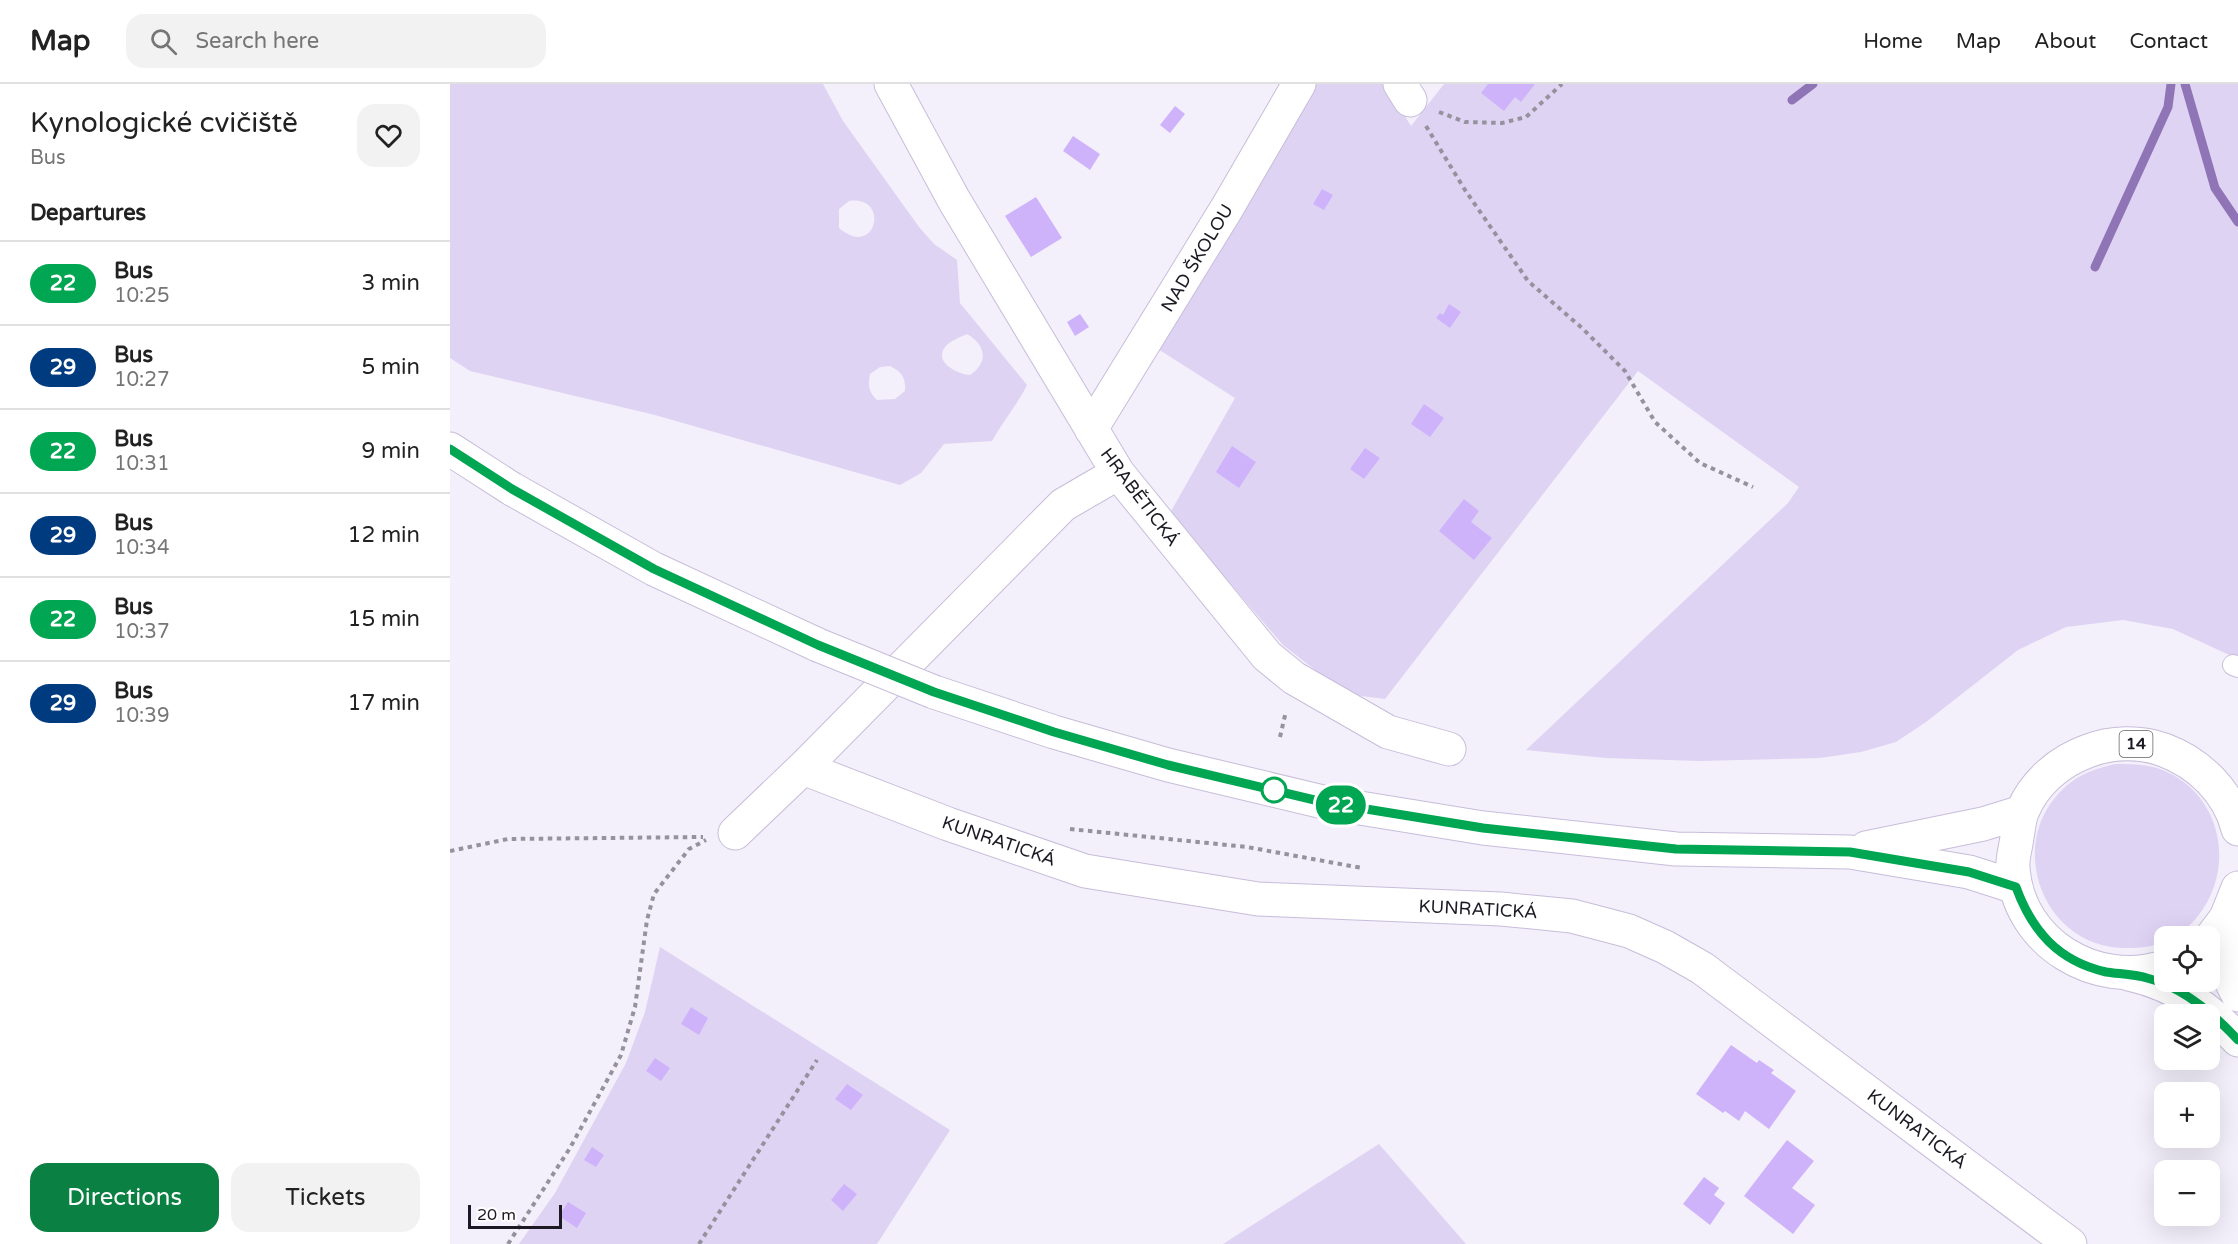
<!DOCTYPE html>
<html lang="en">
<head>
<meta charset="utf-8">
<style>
	:root { --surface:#fff; --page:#f2f2f2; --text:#222; --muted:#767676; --line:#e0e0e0; --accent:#0b8043 }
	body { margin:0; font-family:"Varela Round",sans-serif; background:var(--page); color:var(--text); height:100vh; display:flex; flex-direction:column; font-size:22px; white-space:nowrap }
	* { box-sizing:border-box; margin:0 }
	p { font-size:20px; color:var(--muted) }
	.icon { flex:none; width:33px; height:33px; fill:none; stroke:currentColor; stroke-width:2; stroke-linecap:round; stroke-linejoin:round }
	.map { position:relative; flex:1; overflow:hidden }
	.sheet { display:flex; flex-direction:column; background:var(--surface); width:450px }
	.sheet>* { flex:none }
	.badge { padding:0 12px; border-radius:20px; font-size:21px; line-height:39px }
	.fabs { position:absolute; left:1704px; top:842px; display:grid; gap:12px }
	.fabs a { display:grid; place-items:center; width:66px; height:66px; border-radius:12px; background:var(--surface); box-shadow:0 6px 24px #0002; font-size:30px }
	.scale { position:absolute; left:18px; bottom:15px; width:94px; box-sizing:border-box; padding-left:6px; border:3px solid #1d1923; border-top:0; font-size:16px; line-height:21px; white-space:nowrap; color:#1d1923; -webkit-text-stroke:4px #fff; paint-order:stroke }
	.map>.badge { position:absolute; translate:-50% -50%; box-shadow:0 0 0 3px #fff }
	h2 { padding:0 30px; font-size:22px; line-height:54px }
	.round { display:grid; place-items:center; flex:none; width:63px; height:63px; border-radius:18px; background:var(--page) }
	.head { display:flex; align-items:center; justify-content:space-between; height:102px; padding:0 30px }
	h1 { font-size:28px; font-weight:600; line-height:45px }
	.button { display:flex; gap:12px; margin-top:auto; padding:12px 30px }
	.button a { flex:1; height:69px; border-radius:18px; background:var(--accent); color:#fff; font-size:24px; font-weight:600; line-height:69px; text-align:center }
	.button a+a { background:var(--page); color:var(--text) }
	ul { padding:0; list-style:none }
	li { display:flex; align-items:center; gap:18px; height:84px; padding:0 30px; border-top:2px solid var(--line) }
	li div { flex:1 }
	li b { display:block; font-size:22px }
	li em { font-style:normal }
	li .badge { min-width:66px; font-weight:700; text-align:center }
	header { display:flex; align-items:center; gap:36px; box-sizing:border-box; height:84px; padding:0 30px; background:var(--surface); border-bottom:2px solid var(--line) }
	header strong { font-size:28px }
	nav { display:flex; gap:33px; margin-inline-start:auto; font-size:21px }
	.search { width:420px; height:54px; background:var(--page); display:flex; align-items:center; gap:15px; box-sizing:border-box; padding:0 21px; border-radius:18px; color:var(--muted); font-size:22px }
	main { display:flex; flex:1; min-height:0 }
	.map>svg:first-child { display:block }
	.green { fill:#dfd3f4; fill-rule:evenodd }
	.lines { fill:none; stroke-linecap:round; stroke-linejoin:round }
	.stream { stroke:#8f75b6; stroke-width:9 }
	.building { fill:#ceb3fb }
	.service-casing { stroke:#c8bdda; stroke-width:22 }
	.minor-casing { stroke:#c8bdda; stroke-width:35 }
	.tertiary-casing { stroke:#c8bdda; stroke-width:35 }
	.primary-casing { stroke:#c8bdda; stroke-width:35 }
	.path { stroke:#96929d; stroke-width:4; stroke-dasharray:4.5 4.5; stroke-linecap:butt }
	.service { stroke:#fff; stroke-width:20 }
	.minor { stroke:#fff; stroke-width:33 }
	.tertiary { stroke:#fff; stroke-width:33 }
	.primary { stroke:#fff; stroke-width:33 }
	.primary-bridge-casing { stroke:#c8bdda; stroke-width:35; stroke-linecap:butt }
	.primary-bridge { stroke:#fff; stroke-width:33 }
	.line-casing { stroke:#fff; stroke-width:14 }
	.line { stroke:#00a651; stroke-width:9 }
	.stop-dot { fill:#fff; stroke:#00a651; stroke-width:3 }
	.labels { text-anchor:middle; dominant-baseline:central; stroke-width:4.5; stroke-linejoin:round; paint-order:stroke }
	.shield { fill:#fff; stroke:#615e65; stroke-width:1.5 }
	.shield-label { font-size:16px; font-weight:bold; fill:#1d1923 }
	.street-label { font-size:18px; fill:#1d1923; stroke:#fff }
</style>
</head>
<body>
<header>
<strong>Map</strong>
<div class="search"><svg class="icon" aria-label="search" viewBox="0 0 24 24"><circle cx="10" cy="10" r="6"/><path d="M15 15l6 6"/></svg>Search here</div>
<nav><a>Home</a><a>Map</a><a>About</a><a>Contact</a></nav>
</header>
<main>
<section class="sheet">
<div class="head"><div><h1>Kynologické cvičiště</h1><p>Bus</p></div><a class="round"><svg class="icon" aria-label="heart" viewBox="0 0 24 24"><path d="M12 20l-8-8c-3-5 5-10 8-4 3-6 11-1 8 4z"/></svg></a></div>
<h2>Departures</h2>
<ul>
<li><span class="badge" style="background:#00a651;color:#fff">22</span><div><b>Bus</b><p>10:25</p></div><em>3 min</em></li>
<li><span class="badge" style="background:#003b80;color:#fff">29</span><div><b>Bus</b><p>10:27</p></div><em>5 min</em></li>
<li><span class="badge" style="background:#00a651;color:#fff">22</span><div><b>Bus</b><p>10:31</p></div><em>9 min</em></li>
<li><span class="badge" style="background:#003b80;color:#fff">29</span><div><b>Bus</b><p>10:34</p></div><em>12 min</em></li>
<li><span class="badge" style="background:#00a651;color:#fff">22</span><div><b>Bus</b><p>10:37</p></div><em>15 min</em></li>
<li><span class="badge" style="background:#003b80;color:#fff">29</span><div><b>Bus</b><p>10:39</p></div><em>17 min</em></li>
</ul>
<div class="button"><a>Directions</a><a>Tickets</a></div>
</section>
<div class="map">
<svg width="1788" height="1160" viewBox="0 0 1788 1160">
	<rect width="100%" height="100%" fill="#f3effb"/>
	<!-- green -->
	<path class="green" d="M0,0h373l20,37 76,106 15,17 23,16 3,43 67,82c-10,20 -24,36 -35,56l-48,3 -23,29 -21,12 -245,-70 -185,-44 -20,-13zM399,117c42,-6 27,59 -10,27v-19zM517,250c19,11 22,28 3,41 -11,-1 -37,-12 -25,-28 5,-6 15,-10 22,-13zM440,282c12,6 16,12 15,25l-10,8 -18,1c-9,-9 -9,-14 -7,-26l10,-7z
		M865,0h70l26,42 33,-42h794v575l-65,-30 -50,-9 -57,7 -48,23 -92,72 -30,20 -35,10 -41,6 -120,3 -95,-3 -79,-8 262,-247 11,-16 -161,-116 -253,328 -39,-5 -63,-49 -113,-132 65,-115 -77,-49z
		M1665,680c14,0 28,0 42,4 63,21 81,97 41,148 -9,11 -19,20 -34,20v5c-10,6 -23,7 -35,7 -92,2 -130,-119 -52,-170 12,-7 25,-11 38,-14z
		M210,863l290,183 -73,114h-358l36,-51 71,-130 19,-51z
		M929,1060l87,100h-243z"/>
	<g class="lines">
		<!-- stream -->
		<path class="stream" d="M1735,0l30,104 23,34
			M1342,16l21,-16
			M1645,183l73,-160 3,-23"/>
	</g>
	<!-- building -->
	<path class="building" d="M1038,0h47l-14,18 -6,-5 -11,14 -23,-18z
		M725,22l10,8 -15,19 -10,-8z
		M623,52l27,18 -10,16 -27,-19z
		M872,105l11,6 -9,15 -11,-6z
		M586,113l26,41 -31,19 -26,-41z
		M999,220l12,8 -11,16 -14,-10 4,-5 3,2z
		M630,230l9,13 -14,9 -8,-14z
		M974,320l20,14 -14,19 -19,-13z
		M782,362l24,16 -17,26 -23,-16z
		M915,364l15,10 -16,21 -14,-10z
		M1014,415l15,12 -8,11 21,16 -18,22 -35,-29z
		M241,923l17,11 -9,17 -18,-11z
		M1281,961l26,18 2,-3 15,10 -3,3 25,18 -27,38 -24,-18 -6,10 -14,-10 -2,2 -27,-19z
		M205,974l15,10 -9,13 -15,-10z
		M397,1000l16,11 -12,15 -16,-11z
		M1337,1056l27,21 -22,27 23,17 -22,29 -49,-38z
		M142,1063l12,8 -8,12 -12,-7z
		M1254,1093l15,11 -5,7 11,8 -15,22 -27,-21z
		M394,1100l13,10 -14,17 -12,-11z
		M118,1118l18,11 -9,15 -18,-12z"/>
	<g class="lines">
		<defs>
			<path id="service" d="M1783,581l5,2"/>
			<path id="minor" d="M441,0l63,116 164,273 149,183 27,22 94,54 61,17
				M950,0l10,16
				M641,345l136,-221 72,-124
				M353,684l145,56 137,47 173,28 243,10 71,7 57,15 36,16 37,21 368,276
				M285,749l68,-65 260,-263 55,-32"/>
			<path id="tertiary" d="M1776,834c-9,30 -2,51 12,77
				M1679,890c43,9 79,33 109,66"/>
			<path id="primary" d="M0,365l62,40 142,80 164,76
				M484,608l120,40 114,33 155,37 160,26 193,21 174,3 119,20 47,15
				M1416,764l117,-24 39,-12
				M1760,855l16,-21 12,-30
				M1714,883c-68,22 -146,-24 -151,-99 -1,-10 3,-21 4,-31 2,-9 2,-19 6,-27 12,-28 37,-49 65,-59 23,-9 52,-10 76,-1 35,13 65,42 74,79"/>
		</defs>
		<!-- service casing -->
		<use href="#service" class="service-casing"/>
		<!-- minor casing -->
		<use href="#minor" class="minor-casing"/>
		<!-- tertiary casing -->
		<use href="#tertiary" class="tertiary-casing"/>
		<!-- primary casing -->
		<use href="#primary" class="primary-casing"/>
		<!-- path -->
		<path class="path" d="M989,28l26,10 37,1 24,-6 36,-33
			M976,42l39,64 63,91 54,47 43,43 30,51 45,41 53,24
			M830,653l6,-26
			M620,745l177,18 115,21
			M0,767l58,-12 195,-2
			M58,1160l62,-96 51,-93 14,-48 12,-87 7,-26 35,-45 17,-9
			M249,1160l118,-184"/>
		<!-- service -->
		<use href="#service" class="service"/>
		<!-- minor -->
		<use href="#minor" class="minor"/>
		<!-- tertiary -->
		<use href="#tertiary" class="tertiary"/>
		<!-- primary -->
		<use href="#primary" class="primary"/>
		<defs>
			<path id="primary-bridge" d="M368,561l116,47"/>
		</defs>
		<!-- primary-bridge casing -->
		<use href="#primary-bridge" class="primary-bridge-casing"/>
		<!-- primary-bridge -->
		<use href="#primary-bridge" class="primary-bridge"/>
	</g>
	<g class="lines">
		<defs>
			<path id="line" d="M0,365l62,40 142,80 164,76 116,47 120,40 114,33 155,37 160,26 193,21 174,3 119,20 47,15c16,44 42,74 90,85 13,2 27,2 41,6 35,9 67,36 91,62"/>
		</defs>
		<!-- line casing -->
		<use href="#line" class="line-casing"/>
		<!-- line -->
		<use href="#line" class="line"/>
	</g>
	<!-- markers -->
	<circle class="stop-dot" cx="824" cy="706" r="12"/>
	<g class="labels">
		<!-- shield labels -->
		<rect class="shield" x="1669.5" y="647" width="33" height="26" rx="4.5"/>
		<g class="shield-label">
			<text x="1686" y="660">14</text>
		</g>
		<!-- street labels -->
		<g class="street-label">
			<text transform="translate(747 174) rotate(-59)">NAD ŠKOLOU</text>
			<text transform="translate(690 413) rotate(53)">HRABĚTICKÁ</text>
			<text transform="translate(549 757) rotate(19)">KUNRATICKÁ</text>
			<text transform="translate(1028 825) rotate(3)">KUNRATICKÁ</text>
			<text transform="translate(1467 1045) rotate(37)">KUNRATICKÁ</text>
		</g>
	</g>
</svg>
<div class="fabs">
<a><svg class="icon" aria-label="locate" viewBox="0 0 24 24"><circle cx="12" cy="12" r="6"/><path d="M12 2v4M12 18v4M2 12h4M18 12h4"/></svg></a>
<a><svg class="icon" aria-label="layers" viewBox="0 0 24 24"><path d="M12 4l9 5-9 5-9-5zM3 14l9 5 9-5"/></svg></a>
<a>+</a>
<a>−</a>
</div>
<div class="scale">20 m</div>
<b class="badge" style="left:891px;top:721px;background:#00a651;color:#fff">22</b>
</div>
</main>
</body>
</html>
